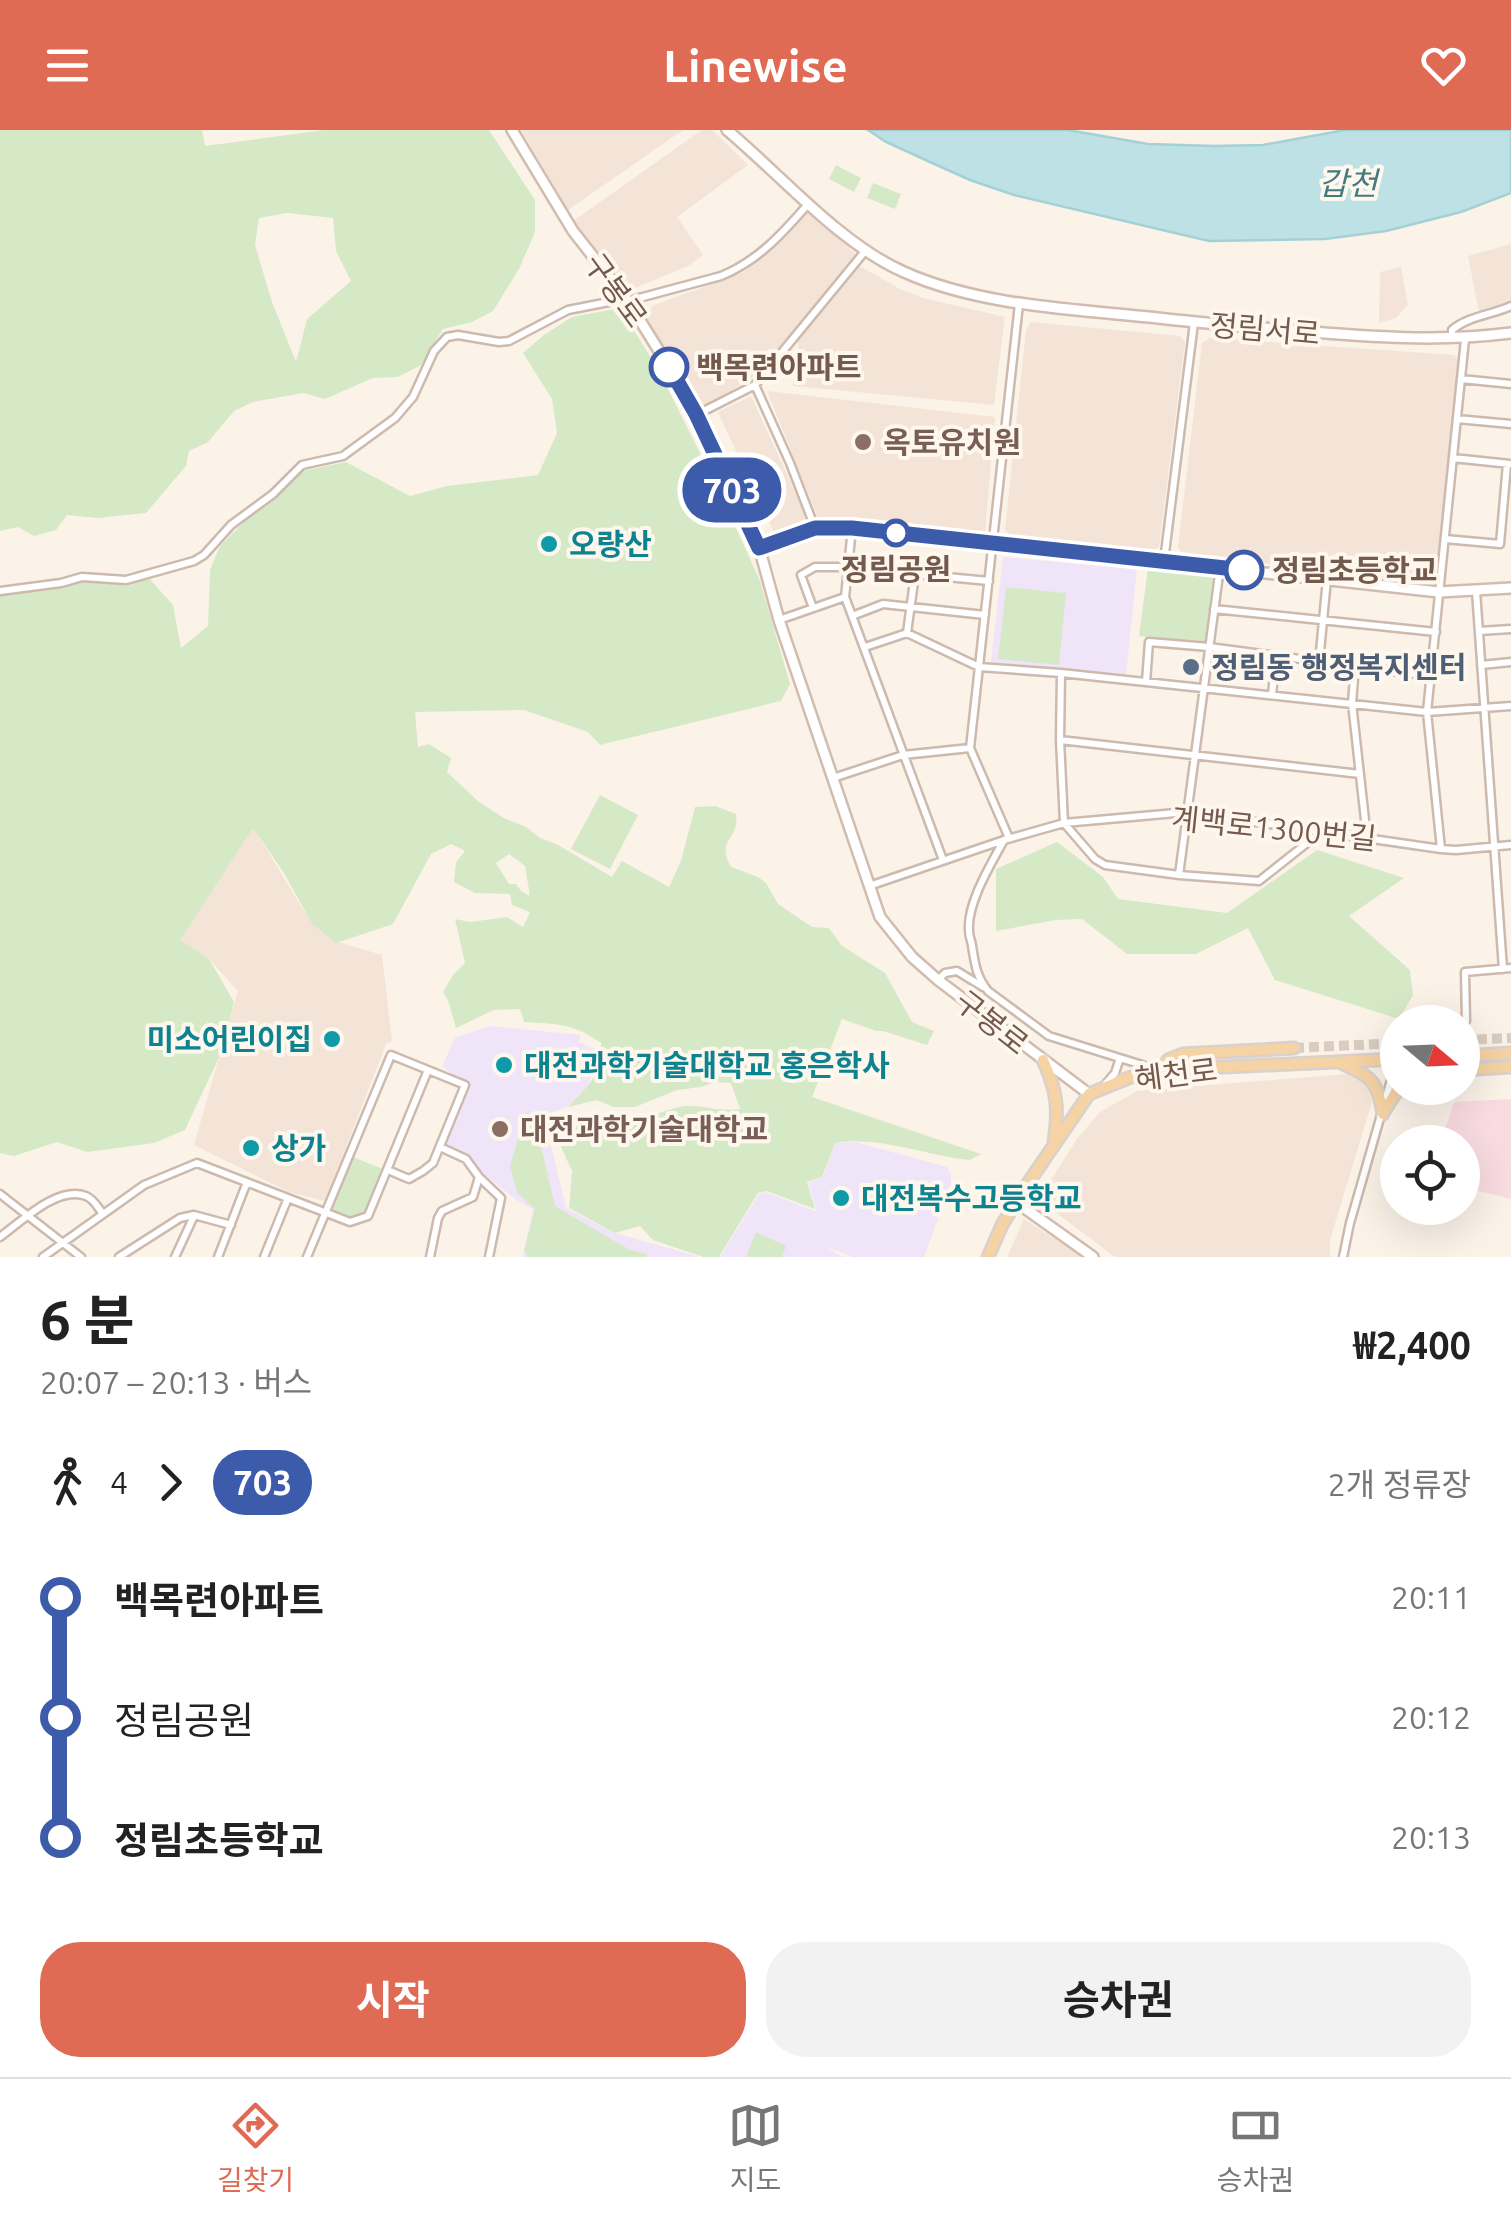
<!DOCTYPE html>
<html lang="ko">
<head>
<meta charset="utf-8">
<style>
	:root { --surface:#fff; --page:#f2f2f2; --text:#222; --muted:#767676; --line:#e0e0e0; --accent:#df6b54 }
	body { margin:0; font-family:Ubuntu,"Noto Sans KR",sans-serif; background:var(--page); color:var(--text); height:100vh; display:flex; flex-direction:column; font-size:38px; white-space:nowrap }
	* { box-sizing:border-box; margin:0 }
	p { font-size:32px; color:var(--muted) }
	.icon { flex:none; width:55px; height:55px; fill:none; stroke:currentColor; stroke-width:2; stroke-linecap:round; stroke-linejoin:round }
	.map { position:relative; height:1127px; overflow:hidden }
	.sheet { display:flex; flex-direction:column; background:var(--surface); flex:1 }
	.sheet>* { flex:none }
	.badge { padding:0 20px; border-radius:32px; font-size:35px; line-height:65px }
	.needle { width:65px; rotate:109deg }
	.controls { position:absolute; left:1380px; top:875px; display:grid; gap:20px }
	.controls a { display:grid; place-items:center; width:100px; height:100px; border-radius:50%; background:var(--surface); box-shadow:0 10px 40px #0002; font-size:50px }
	.map>.badge { position:absolute; translate:-50% -50%; box-shadow:0 0 0 5px #fff }
	.legs { display:flex; align-items:center; gap:15px; height:110px; padding:0 40px; font-size:32px }
	.legs p { margin-inline-start:auto }
	.summary { display:flex; align-items:center; justify-content:space-between; height:170px; padding:0 40px }
	h1 { font-size:55px; font-weight:700; line-height:75px }
	.action { display:flex; gap:20px; margin-top:auto; padding:20px 40px }
	.action a { flex:1; height:115px; border-radius:40px; background:var(--accent); color:#fff; font-size:40px; font-weight:700; line-height:115px; text-align:center }
	.action a+a { background:var(--page); color:var(--text) }
	ul { padding:0 40px; list-style:none }
	li { display:flex; align-items:center; gap:35px; height:120px; font-size:38px }
	li i { display:grid; place-items:center; width:15px; height:100%; margin:0 12px; background:currentColor }
	li i::after { content:''; width:25px; height:25px; margin:-12px; border:8px solid; border-radius:50%; background:var(--surface) }
	li p { margin-inline-start:auto }
	li:first-child i { background:linear-gradient(#0000 50%,currentColor 0) }
	li:last-child i { background:linear-gradient(currentColor 50%,#0000 0) }
	header { display:flex; justify-content:space-between; align-items:center; height:130px; padding:0 40px; background:var(--accent); color:#fff; font-size:45px; font-weight:700 }
	.dock { display:flex; justify-content:space-around; align-items:center; height:140px; border-top:2px solid var(--line); background:var(--surface); font-size:28px; color:var(--muted) }
	.dock a { display:grid; justify-items:center; gap:5px }
	.dock .current { color:var(--accent) }
	.map>svg:first-child { display:block }
	.residential { fill:#f3e4d7 }
	.education { fill:#f0e5f8 }
	.medical { fill:#f9dce1 }
	.green { fill:#d6e9c7; fill-rule:evenodd }
	.water { fill:#bde1e4; stroke:#a4d1d6; stroke-width:2.5 }
	.lines { fill:none; stroke-linecap:round; stroke-linejoin:round }
	.primary-tunnel { stroke:#d9ccc1; stroke-width:10; stroke-dasharray:10 5; stroke-linecap:butt }
	.street-casing { stroke:#cdbaae; stroke-width:11 }
	.secondary-casing { stroke:#d2bcaf; stroke-width:14 }
	.primary-casing { stroke:#d8d1cd; stroke-width:15 }
	.street { stroke:#fff; stroke-width:6 }
	.secondary { stroke:#fff; stroke-width:9 }
	.primary { stroke:#f6d3a4; stroke-width:10 }
	.line-1-casing { stroke:#fff; stroke-width:22 }
	.line-1 { stroke:#3d5bab; stroke-width:15 }
	.stop-1-dot { fill:#fff; stroke:#3d5bab; stroke-width:5 }
	.education-dot { fill:#8d6e63; stroke:#fef7ee; stroke-width:4 }
	.culture-dot { fill:#0f9aa8; stroke:#fef7ee; stroke-width:4 }
	.service-dot { fill:#5c6f8a; stroke:#fef7ee; stroke-width:4 }
	.labels { text-anchor:middle; dominant-baseline:central; stroke-width:8; stroke-linejoin:round; paint-order:stroke }
	.street-label { font-size:30px; fill:#74594d; stroke:#fef7ee }
	.stop-label { font-size:30px; font-weight:bold; fill:#74594d; stroke:#fef7ee; text-anchor:start }
	.education-label { font-size:30px; font-weight:bold; fill:#785e54; stroke:#fef7ee; text-anchor:start }
	.culture-label { font-size:30px; font-weight:bold; fill:#0d838f; stroke:#fef7ee; text-anchor:start }
	.service-label { font-size:30px; font-weight:bold; fill:#4e5e75; stroke:#fef7ee; text-anchor:start }
	.water-label { font-size:32px; font-style:italic; fill:#44797f; stroke:#fef7ee }
</style>
</head>
<body>
<header><svg class="icon" aria-label="menu" viewBox="0 0 24 24"><path d="M4 6h16M4 12h16M4 18h16"/></svg>Linewise<svg class="icon" aria-label="heart" viewBox="0 0 24 24"><path d="M12 20l-8-8c-3-5 5-10 8-4 3-6 11-1 8 4z"/></svg></header>
<div class="map">
<svg width="1511" height="1127" viewBox="0 0 1511 1127">
	<rect width="100%" height="100%" fill="#fbf3e8"/>
	<!-- residential -->
	<path class="residential" d="M521,0h162l-115,80z
		M702,0h10l36,35 -71,52 26,38 -13,10 -57,24 -9,-2 -51,-66z
		M808,82l49,43 -95,117 -58,35 -57,-86 5,-15 92,-34z
		M1511,114v58l-8,4 -24,6 -11,-56z
		M858,135l42,24 23,9 82,19 -11,88 -201,-19 6,-48z
		M1401,137l7,38 -12,13 -17,5 1,-51z
		M1031,192l149,14 5,6 -26,205 -6,5 -143,-16 -5,-6 21,-200z
		M1210,208l244,17 7,8 -26,212 -10,8 -243,-30 -4,-6 24,-204z
		M767,261l228,26 -10,115 -167,-14z
		M751,266l56,122 -33,15 -56,-121z
		M253,697l59,97 20,16 50,15 10,86 -6,3 -61,157 -36,-9 -95,-47 44,-154 -29,-32 -30,-18z
		M1347,944l14,7 7,8 4,13 -42,138v17h-215l-61,-46 -7,-25 30,-47 23,-27 37,-21z
		M1024,1089l58,37 1,1h-76z"/>
	<!-- education -->
	<path class="education" d="M1003,427l134,12 -11,106 -135,-13z
		M490,896l91,9 -2,7 22,10 -13,33 -20,22 -24,8 22,93 49,25 85,24h-177l10,-48 -18,-10 -69,-55 22,-57 -26,-21 13,-28z
		M855,1012l92,25 4,7v10l-17,31 4,4 -14,38h-71l-29,-11 19,11h-123l39,-63 7,-2 51,20 -9,-29 15,-6 12,-34z"/>
	<!-- medical -->
	<path class="medical" d="M1511,969v100l-48,-12 -1,-45h-21l13,-40z"/>
	<!-- green -->
	<path class="green" d="M0,0h202l3,16 119,-16h165l46,70v32l-16,37 -26,42 -21,11 -29,7 -22,36 -23,12 -25,1 -48,21 -22,-6 -50,9 -19,9 -26,31 -19,9 -3,15 -40,47 -48,5 -31,-3 -11,15 -22,6 -16,-9 -18,4zM287,83l46,5 3,33 15,30 -44,38 -11,43 -24,-60 -17,-57 4,-27z
		M836,35l25,13 -7,14 -25,-13z
		M873,53l28,11 -6,15 -28,-11z
		M620,178l38,61 64,128 38,84 30,103 -9,17 -181,44 -12,-13 -64,-22 -109,2 3,35 11,-3 22,14 -4,14 32,30 25,16 22,9 14,11 18,7 54,32 10,-16 47,26 12,-26 14,-54 20,-1 21,8c4,28 -21,23 -5,53l27,10 8,6 12,21 34,23 17,1 13,18 43,27 27,49 22,9 -7,14 -44,-14h-7l-34,-12 -30,78 169,57 -11,6c-44,-4 -91,-25 -135,-17l-13,34 -15,5 8,27 -48,-18 -9,2 -39,64h-16l-50,-17 -13,-14 -25,7 -46,-25 3,-37 -16,-35c33,-20 62,-17 99,-22 10,-2 20,-7 30,-8 19,-1 37,6 55,3l-9,-26 -15,-1 -15,5 -24,3 -42,17h-22l-16,-7 -29,7c21,-23 35,-32 33,-64 -28,-20 -44,-19 -77,-21l-4,-13 -26,1 -38,18 -8,-28 -5,-8 10,-17 12,-12 -10,-44 15,3 37,-5 16,10 7,-15 -18,-7 -2,-11 -35,-1 -21,-11 2,-20 9,-11 -14,-7 -20,10 -38,70 -57,19 -24,-19 -28,-51 -31,-45 -73,112 29,19 25,43 -12,49 -37,79 -31,13 -67,9 -30,-10 -43,14 -14,-3v-560l44,-2 33,-11 70,-4 26,29 8,43 27,-22 2,-56 10,-24 73,-73 53,-11 64,34 37,-10 91,-11 19,-42 -5,-34 -29,-46 21,-18 28,-18zM509,724l16,12 5,30 -9,-5 -5,-7h-7l-13,-21z
		M1148,438l65,8 -8,68 -66,-8z
		M1006,457l60,6 -7,72 -61,-6z
		M600,665l38,20 -28,54 -39,-20z
		M1057,712l46,35 15,22 109,14 90,-63 87,28 -55,38 61,54 3,25 -14,24 -124,-39 -27,-52 -52,26h-69l-45,-35 -26,1 -60,11v-62z
		M526,982l8,4 21,90 75,44 17,4 -1,3h-118l-4,-7 11,-41 -18,-16 -7,-27z
		M353,1027l32,13 -21,45 -13,5 -22,-8z
		M756,1102l30,14 -4,11h-36z"/>
	<!-- water -->
	<path class="water" d="M868,0h200l80,14 67,2 48,-1 82,-15h166v63l-50,19 -75,19 -61,8 -116,2 -195,-46 -44,-15 -40,-18 -44,-20z"/>
	<g class="lines">
		<!-- primary-tunnel -->
		<path class="primary-tunnel" d="M1462,910l49,-2
			M1294,918l104,-5"/>
		<defs>
			<path id="street" d="M628,171l93,-25c37,-15 62,-43 88,-73
				M1452,208v-8c16,-14 40,-15 59,-24
				M1461,249l50,5
				M755,255l35,78 25,65
				M696,285l59,-30 111,-135
				M1457,289l54,5
				M1453,328l57,6
				M852,398l-7,69 98,263
				M1445,409l55,5 7,-80
				M1164,431l30,-238
				M0,461l61,-8 21,-6 44,3 68,-19 10,-6 27,-30 42,-31 29,-29 41,-9 52,-38 18,-21 21,-46 13,-14 11,-2 41,7 10,-1 59,-31 56,-11
				M1476,461l27,378
				M813,478l-12,-33 14,-8h32
				M1214,479l222,23
				M852,486l31,-12 102,11
				M779,490l66,-23
				M1479,501l32,-2
				M907,503l8,-59 74,7
				M865,517l42,-14 72,34 82,6 366,39 84,-6
				M1319,532l8,-83
				M1481,535l30,-3
				M1355,536l-3,37 15,135
				M1061,543l-1,67 4,83 31,36 10,6 74,10 80,6 62,-49
				M1146,552l3,-40 60,5 221,29
				M1272,565l4,-39
				M1060,610l300,34
				M833,648l70,-23 67,-7
				M1009,708l-39,-90 49,-444
				M1004,710c-13,24 -37,63 -35,90 0,8 2,8 3,16 3,18 4,30 16,45l61,45 106,33
				M1441,719l-14,-137 38,-373
				M1179,745l41,-308
				M869,756l135,-46 60,-17 123,-11 254,37 15,1 55,-5
				M938,850l7,-7 12,-2 26,16
				M1466,891l-1,-49 46,-4
				M1104,956l11,-13 5,-15
				M479,1047l22,21 -12,59
				M0,1064l81,63
				M0,1107c22,-16 58,-52 86,-41 8,3 12,12 17,18
				M43,1127l101,-72 53,-22 153,59 18,-6 60,-146
				M119,1127l61,-39 14,-3 37,10
				M175,1127l19,-41
				M218,1127l29,-75
				M264,1127l24,-59
				M307,1127l84,-202 74,30 -32,78 -10,8 -14,8 -21,-9
				M430,1127l8,-39 4,-7 31,-14 6,-20 -13,-18 -26,-12
				M1343,1127l7,-34 47,-164"/>
			<path id="secondary" d="M512,0l61,101 55,70 41,66 27,48 63,132 20,73 101,297 32,40 26,23 151,114
				M727,0c54,45 113,114 177,142 73,33 165,37 245,45 50,6 100,10 150,14 72,6 141,11 212,2
				M759,417l56,-19h37l587,64 72,-4
				M1016,1072l77,55"/>
			<path id="primary" d="M1462,926l49,-3
				M1043,930c14,31 16,48 11,82
				M1343,934c29,12 35,19 40,50
				M1161,940l7,-10 15,-6 111,-6
				M1462,940l49,-3
				M1383,983l16,-25
				M988,1127l14,-32 22,-36 65,-95 42,-17 30,-7 237,-11"/>
		</defs>
		<!-- street casing -->
		<use href="#street" class="street-casing"/>
		<!-- secondary casing -->
		<use href="#secondary" class="secondary-casing"/>
		<!-- primary casing -->
		<use href="#primary" class="primary-casing"/>
		<!-- street -->
		<use href="#street" class="street"/>
		<!-- secondary -->
		<use href="#secondary" class="secondary"/>
		<!-- primary -->
		<use href="#primary" class="primary"/>
	</g>
	<g class="lines">
		<defs>
			<path id="line-1" d="M669,237l27,47 63,134 56,-20h37l392,42"/>
		</defs>
		<!-- line-1 casing -->
		<use href="#line-1" class="line-1-casing"/>
		<!-- line-1 -->
		<use href="#line-1" class="line-1"/>
	</g>
	<!-- markers -->
	<g class="stop-1-dot">
		<circle cx="669" cy="237" r="18"/>
		<circle cx="896" cy="403" r="12"/>
		<circle cx="1244" cy="440" r="18"/>
	</g>
	<g class="education-dot">
		<circle cx="863" cy="312" r="10"/>
		<circle cx="500" cy="999" r="10"/>
	</g>
	<g class="culture-dot">
		<circle cx="549" cy="414" r="10"/>
		<circle cx="332" cy="909" r="10"/>
		<circle cx="504" cy="935" r="10"/>
		<circle cx="251" cy="1018" r="10"/>
		<circle cx="841" cy="1068" r="10"/>
	</g>
	<circle class="service-dot" cx="1191" cy="537" r="10"/>
	<g class="labels">
		<!-- street labels -->
		<g class="street-label">
			<text transform="translate(616 160) rotate(54)">구봉로</text>
			<text transform="translate(1265 199) rotate(5)">정림서로</text>
			<text transform="translate(1274 698) rotate(6)">계백로1300번길</text>
			<text transform="translate(992 892) rotate(38)">구봉로</text>
			<text transform="translate(1176 944) rotate(-7)">혜천로</text>
		</g>
		<!-- stop labels -->
		<g class="stop-label">
			<text x="696" y="237">백목련아파트</text>
			<text x="896" y="439" text-anchor="middle">정림공원</text>
			<text x="1272" y="440">정림초등학교</text>
		</g>
		<!-- education labels -->
		<g class="education-label">
			<text x="883" y="312">옥토유치원</text>
			<text x="520" y="999">대전과학기술대학교</text>
		</g>
		<!-- culture labels -->
		<g class="culture-label">
			<text x="569" y="414">오량산</text>
			<text x="312" y="909" text-anchor="end">미소어린이집</text>
			<text x="524" y="935">대전과학기술대학교 홍은학사</text>
			<text x="271" y="1018">상가</text>
			<text x="861" y="1068">대전복수고등학교</text>
		</g>
		<!-- service labels -->
		<g class="service-label">
			<text x="1211" y="537">정림동 행정복지센터</text>
		</g>
		<!-- water labels -->
		<g class="water-label">
			<text x="1348" y="53">갑천</text>
		</g>
	</g>
</svg>
<div class="controls">
<a><svg class="needle" viewBox="-14 -14 28 28"><path d="M0-13l5 13h-10z" fill="#e53935"/><path d="M0 13l5-13h-10z" fill="#767676"/></svg></a>
<a><svg class="icon" aria-label="locate" viewBox="0 0 24 24"><circle cx="12" cy="12" r="6"/><path d="M12 2v4M12 18v4M2 12h4M18 12h4"/></svg></a>
</div>
<b class="badge" style="left:732px;top:360px;background:#3d5bab;color:#fff">703</b>
</div>
<section class="sheet">
<div class="summary"><div><h1>6 분</h1><p>20:07 – 20:13 · 버스</p></div><b>₩2,400</b></div>
<div class="legs"><svg class="icon" aria-label="walk" viewBox="0 0 24 24"><circle cx="13" cy="4" r="2"/><path d="M13 8l-2 6 4 7M11 14l-3 7M7 12l3-4h3l4 4"/></svg>4<svg class="icon" aria-label="forward" viewBox="0 0 24 24"><path d="M9 5l7 7-7 7"/></svg><b class="badge" style="background:#3d5bab;color:#fff">703</b><p>2개 정류장</p></div>
<ul>
<li><i style="color:#3d5bab"></i><b>백목련아파트</b><p>20:11</p></li>
<li><i style="color:#3d5bab"></i><span>정림공원</span><p>20:12</p></li>
<li><i style="color:#3d5bab"></i><b>정림초등학교</b><p>20:13</p></li>
</ul>
<div class="action"><a>시작</a><a>승차권</a></div>
</section>
<nav class="dock">
<a class="current"><svg class="icon" aria-label="directions" viewBox="0 0 24 24"><path d="M12 3l9 9-9 9-9-9zM9 14v-3h6M13 9l2 2-2 2"/></svg>길찾기</a>
<a><svg class="icon" aria-label="map" viewBox="0 0 24 24"><path d="M3 6l6-2 6 2 6-2v14l-6 2-6-2-6 2zM9 4v14M15 6v14"/></svg>지도</a>
<a><svg class="icon" aria-label="tickets" viewBox="0 0 24 24"><path d="M3 7h18v10H3zM15 7v10"/></svg>승차권</a>
</nav>
</body>
</html>
